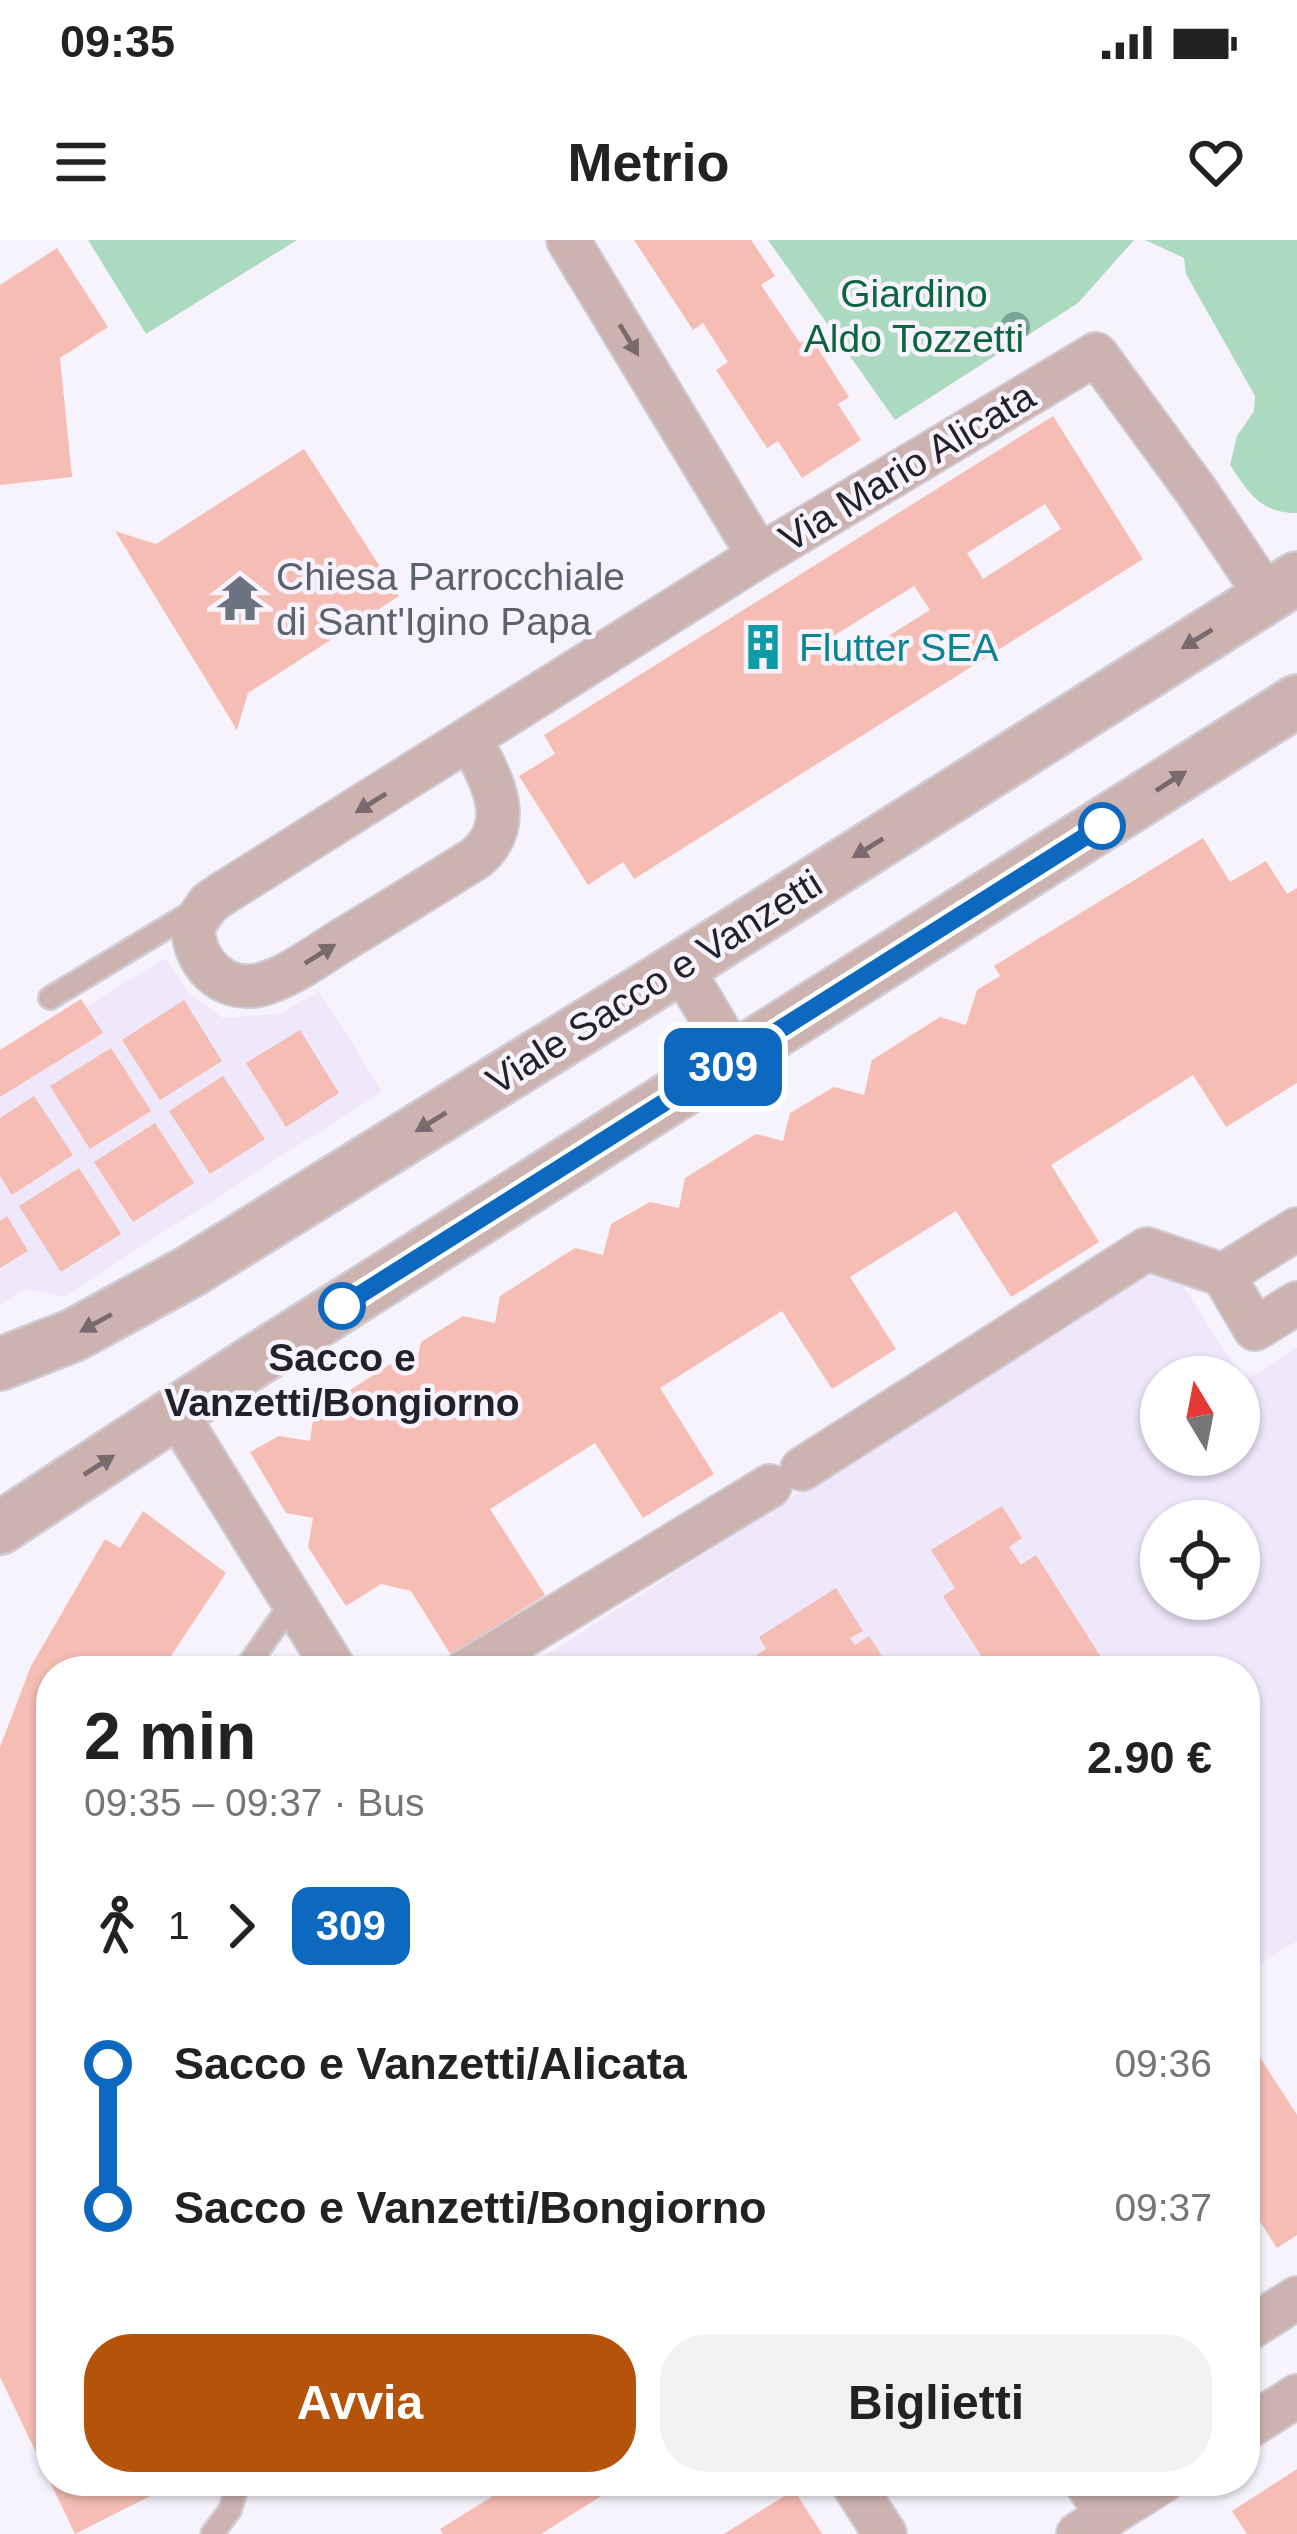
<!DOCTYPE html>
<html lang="it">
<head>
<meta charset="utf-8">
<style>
	:root { --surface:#fff; --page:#f2f2f2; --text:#222; --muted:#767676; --accent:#b45309 }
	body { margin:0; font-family:Arial,sans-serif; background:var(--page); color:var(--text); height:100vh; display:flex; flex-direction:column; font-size:45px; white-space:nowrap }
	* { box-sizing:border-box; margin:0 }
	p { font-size:39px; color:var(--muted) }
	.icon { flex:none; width:66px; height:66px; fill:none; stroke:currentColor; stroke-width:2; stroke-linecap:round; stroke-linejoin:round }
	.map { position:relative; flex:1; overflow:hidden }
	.sheet { position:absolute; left:36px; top:1416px; width:1224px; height:840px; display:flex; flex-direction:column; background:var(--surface); border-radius:48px; box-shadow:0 3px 9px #0004 }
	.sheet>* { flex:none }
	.badge { padding:0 24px; border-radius:18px; font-size:42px; line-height:78px }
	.needle { width:78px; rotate:350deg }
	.controls { position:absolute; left:1140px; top:1116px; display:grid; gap:24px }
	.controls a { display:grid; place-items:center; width:120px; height:120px; border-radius:50%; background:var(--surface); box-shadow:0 3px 9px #0004; font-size:60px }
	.map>.badge { position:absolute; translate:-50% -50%; box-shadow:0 0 0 6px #fff }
	.legs { display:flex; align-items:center; gap:18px; height:132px; padding:0 48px; font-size:39px }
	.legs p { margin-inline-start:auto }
	.head { display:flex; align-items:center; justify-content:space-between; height:204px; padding:0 48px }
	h1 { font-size:66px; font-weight:700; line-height:90px }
	.cta { display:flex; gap:24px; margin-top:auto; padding:24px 48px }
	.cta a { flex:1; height:138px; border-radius:48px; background:var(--accent); color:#fff; font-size:48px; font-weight:700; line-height:138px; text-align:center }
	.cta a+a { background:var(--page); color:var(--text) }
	ul { padding:0 48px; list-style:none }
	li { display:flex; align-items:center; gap:42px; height:144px; font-size:45px }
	li i { display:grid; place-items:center; width:18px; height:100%; margin:0 15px; background:currentColor }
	li i::after { content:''; width:30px; height:30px; margin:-15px; border:9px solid; border-radius:50%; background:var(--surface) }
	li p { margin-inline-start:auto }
	li:first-child i { background:linear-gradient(#0000 50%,currentColor 0) }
	li:last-child i { background:linear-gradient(currentColor 50%,#0000 0) }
	.status { display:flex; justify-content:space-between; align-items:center; height:84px; padding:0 60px; background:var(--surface); direction:ltr }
	.status svg { height:33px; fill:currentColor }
	header { display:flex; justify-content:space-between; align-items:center; height:156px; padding:0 48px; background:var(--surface); font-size:54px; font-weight:700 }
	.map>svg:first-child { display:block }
	.built { fill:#efe7fa; fill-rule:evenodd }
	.green { fill:#acdabf }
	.building { fill:#f5bdb3; fill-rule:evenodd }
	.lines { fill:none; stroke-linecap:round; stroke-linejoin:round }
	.service-casing { stroke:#d1cdd7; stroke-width:26 }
	.minor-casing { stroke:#d1cdd7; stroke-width:46 }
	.tertiary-casing { stroke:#d1cdd7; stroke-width:56 }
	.service { stroke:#cdb3b0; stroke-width:21 }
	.minor { stroke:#cdb3b0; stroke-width:42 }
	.tertiary { stroke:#cdb3b0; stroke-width:51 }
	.tree { fill:#76a495 }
	.oneway { fill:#796a6d }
	.line-1-casing { stroke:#fff; stroke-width:27 }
	.line-1 { stroke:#0c69bf; stroke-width:18 }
	.stop-1-dot { fill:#fff; stroke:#0c69bf; stroke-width:6 }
	.labels { text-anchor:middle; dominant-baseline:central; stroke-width:9; stroke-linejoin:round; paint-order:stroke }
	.park-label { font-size:39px; fill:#0d6440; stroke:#f7f3fd }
	.street-label { font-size:39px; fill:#25212a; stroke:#f7f3fd }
	.worship-label { font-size:39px; fill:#5b616d; stroke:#f7f3fd; text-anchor:start }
	.culture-label { font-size:39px; fill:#0d838f; stroke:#f7f3fd; text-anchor:start }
	.stop-label { font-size:39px; font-weight:bold; fill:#25212a; stroke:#f7f3fd }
</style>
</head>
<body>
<div class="status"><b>09:35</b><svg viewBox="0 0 49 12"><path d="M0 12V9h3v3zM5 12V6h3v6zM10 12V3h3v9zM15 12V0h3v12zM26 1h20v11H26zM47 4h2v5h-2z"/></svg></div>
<header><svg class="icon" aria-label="menu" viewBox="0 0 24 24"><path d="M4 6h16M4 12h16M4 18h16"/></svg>Metrio<svg class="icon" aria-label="heart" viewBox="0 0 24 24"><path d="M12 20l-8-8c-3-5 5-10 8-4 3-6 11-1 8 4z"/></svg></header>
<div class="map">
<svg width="1297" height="2294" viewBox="0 0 1297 2294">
	<rect width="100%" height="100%" fill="#f7f3fd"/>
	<!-- built -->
	<path class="built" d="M166,718l22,36 35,24 56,-4 40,-23 63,100 -319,206 -36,-8 -27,16v-246z
		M1150,1029l23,1 71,111 53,-33v593l-52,32v-302h-724zM1161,1137h78v78h-78zM1161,1281h78v78h-78z"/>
	<!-- green -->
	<path class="green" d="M88,0h209l-151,94z
		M768,0h366l-56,63 -183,117z
		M1145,0h152v273c-37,0 -48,-20 -67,-48l7,-29 17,-25 1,-15 -69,-122 -2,-16z"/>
	<!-- building -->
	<path class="building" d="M634,0h117l24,36 -14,9 39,58 10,-7 39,61 -11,7 23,36 -59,38 -24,-37 -11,7 -51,-78 12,-8 -25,-39 -10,7z
		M57,8l51,79 -48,31 12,119 -72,8v-200z
		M1053,176l90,143 -509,320 -11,-17 -35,23 -69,-109 36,-22 -11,-19zM1045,264l16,25 -78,50 -16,-26zM914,346l16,24 -80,50 -15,-25z
		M304,209l95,147 -151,97 -11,37 -122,-199 41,13z
		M1203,598l27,44 36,-21 21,33 10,-6v195l-71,44 -33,-52 -142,90 48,77 -88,55 -55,-86 -106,66 46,72 -64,40 -50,-78 -122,77 54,86 -71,44 -48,-75 -105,66 55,86 -94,60 -40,-64 -30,-7 -35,22 -38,-59 5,-29 -27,-5 -36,-61 29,-16 31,5 4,-28 77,-49 24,4 6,-26 42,-26 32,7 5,-27 75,-48 28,7 8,-31 39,-22 29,6 6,-30 71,-44 27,7 7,-28 44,-26 30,8 8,-35 68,-43 26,8 11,-35 23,-14 -6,-10z
		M81,759l22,34 -103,64v-47z
		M184,760l38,61 -62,39 -38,-60z
		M300,790l39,63 -53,34 -40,-64z
		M111,808l40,63 -61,38 -40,-63z
		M223,836l42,63 -55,35 -41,-63z
		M34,856l39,59 -61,40 -12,-19v-58z
		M155,883l39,60 -61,39 -39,-60z
		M79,928l42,66 -60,38 -42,-66z
		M7,976l21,35 -28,17v-47z
		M1002,1266l20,32 -13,9 12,18 15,-10 70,110 -9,6h-106l-48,-75 12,-8 -24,-38z
		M143,1271l83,62 -65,98h-110v810h129l-105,53 -75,-157v-630l31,-81 74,-127 15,9z
		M836,1348l27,43 -13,7 5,7 14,-9 23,35h-160l34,-22 -7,-12z
		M1245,1794l52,81v120l-20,13 -32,-50z
		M1297,2229v65h-50l-15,-23z
		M499,2241h126l-84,53h-98l-3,-5 64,-40z
		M794,2250l28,44h-98z"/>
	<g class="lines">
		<defs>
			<path id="service" d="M50,758l144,-87
				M244,1431l49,-70
				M212,2294l18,-24 9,-29"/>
			<path id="minor" d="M568,0l191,316
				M470,500c22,39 47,83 6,118 -45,28 -90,56 -135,83 -26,16 -53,37 -82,44 -38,8 -66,-24 -66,-59l16,-23 13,-9 537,-338 337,-202 101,138 69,103
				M681,727l55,92
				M1223,1035l74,-46
				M177,1175l159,256
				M802,1229l345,-220 76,26 32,54 42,-26
				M466,1431l304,-185
				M1245,2091l52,-33
				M1245,2189l52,-33
				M851,2241l34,53
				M1085,2241l23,35
				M1078,2294l85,-53"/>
			<path id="tertiary" d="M0,1124l74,-29 115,-63 492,-305 616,-389
				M0,1288l250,-164 1047,-663"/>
		</defs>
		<!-- service casing -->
		<use href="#service" class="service-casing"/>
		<!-- minor casing -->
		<use href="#minor" class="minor-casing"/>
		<!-- tertiary casing -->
		<use href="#tertiary" class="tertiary-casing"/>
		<!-- service -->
		<use href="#service" class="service"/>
		<!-- minor -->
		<use href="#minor" class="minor"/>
		<!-- tertiary -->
		<use href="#tertiary" class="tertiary"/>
	</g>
	<!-- trees -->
	<circle class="tree" cx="1015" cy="87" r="15"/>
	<!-- one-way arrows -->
	<defs><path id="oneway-solid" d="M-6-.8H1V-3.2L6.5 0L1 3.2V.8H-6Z" transform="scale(3)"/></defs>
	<g class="oneway">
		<use href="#oneway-solid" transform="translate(629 100) rotate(59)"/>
		<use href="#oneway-solid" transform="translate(1197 399) rotate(148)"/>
		<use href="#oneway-solid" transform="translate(1171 541) rotate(-33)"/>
		<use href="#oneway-solid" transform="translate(371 563) rotate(148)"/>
		<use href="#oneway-solid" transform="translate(868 608) rotate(148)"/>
		<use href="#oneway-solid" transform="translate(320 714) rotate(-32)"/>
		<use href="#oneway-solid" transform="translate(431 882) rotate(148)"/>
		<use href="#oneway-solid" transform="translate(96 1083) rotate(151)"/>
		<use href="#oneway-solid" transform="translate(99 1225) rotate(-33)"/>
	</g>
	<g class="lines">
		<defs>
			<path id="line-1" d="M342,1066l760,-480"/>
		</defs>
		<!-- line-1 casing -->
		<use href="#line-1" class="line-1-casing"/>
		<!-- line-1 -->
		<use href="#line-1" class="line-1"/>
	</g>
	<!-- icons -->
	<defs>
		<symbol id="temple-bare" viewBox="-9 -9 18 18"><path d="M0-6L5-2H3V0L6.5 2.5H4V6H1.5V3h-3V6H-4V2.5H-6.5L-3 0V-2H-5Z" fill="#6b7280" stroke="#f7f3fd" stroke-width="2.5" paint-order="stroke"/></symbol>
		<symbol id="building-bare" viewBox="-9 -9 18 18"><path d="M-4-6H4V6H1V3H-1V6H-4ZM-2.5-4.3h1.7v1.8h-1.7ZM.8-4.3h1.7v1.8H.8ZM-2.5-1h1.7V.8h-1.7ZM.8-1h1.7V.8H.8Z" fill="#0f9aa8" stroke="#f7f3fd" stroke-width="2.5" paint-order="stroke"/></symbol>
	</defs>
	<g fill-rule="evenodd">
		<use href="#temple-bare" x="207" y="325" width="66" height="66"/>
		<use href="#building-bare" x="730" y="374" width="66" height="66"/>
	</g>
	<!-- markers -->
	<g class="stop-1-dot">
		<circle cx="1102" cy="586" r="21"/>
		<circle cx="342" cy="1066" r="21"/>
	</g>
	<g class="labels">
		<!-- park labels -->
		<g class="park-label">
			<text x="914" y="53">Giardino<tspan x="914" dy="45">Aldo Tozzetti</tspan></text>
		</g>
		<!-- street labels -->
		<g class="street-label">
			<text transform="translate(907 227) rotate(-31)">Via Mario Alicata</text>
			<text transform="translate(654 742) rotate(-32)">Viale Sacco e Vanzetti</text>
		</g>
		<!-- worship labels -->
		<g class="worship-label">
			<text x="276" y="336">Chiesa Parrocchiale<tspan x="276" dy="45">di Sant'Igino Papa</tspan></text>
		</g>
		<!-- culture labels -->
		<g class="culture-label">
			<text x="799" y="407">Flutter SEA</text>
		</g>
		<!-- stop labels -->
		<g class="stop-label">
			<text x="342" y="1117">Sacco e<tspan x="342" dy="45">Vanzetti/Bongiorno</tspan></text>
		</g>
	</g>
</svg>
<div class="controls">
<a><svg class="needle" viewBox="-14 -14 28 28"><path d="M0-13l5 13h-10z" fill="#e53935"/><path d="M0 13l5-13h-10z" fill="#767676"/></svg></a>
<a><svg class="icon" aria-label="locate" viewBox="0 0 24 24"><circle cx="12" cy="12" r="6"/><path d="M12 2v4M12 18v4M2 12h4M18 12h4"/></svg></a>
</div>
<b class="badge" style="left:723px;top:827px;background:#0c69bf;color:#fff">309</b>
<section class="sheet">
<div class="head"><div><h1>2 min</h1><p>09:35 – 09:37 · Bus</p></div><b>2.90 €</b></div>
<div class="legs"><svg class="icon" aria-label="walk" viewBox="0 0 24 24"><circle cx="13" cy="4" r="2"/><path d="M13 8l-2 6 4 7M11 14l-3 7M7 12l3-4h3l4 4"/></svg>1<svg class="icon" aria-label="forward" viewBox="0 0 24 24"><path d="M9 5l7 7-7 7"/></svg><b class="badge" style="background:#0c69bf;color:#fff">309</b></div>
<ul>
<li><i style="color:#0c69bf"></i><b>Sacco e Vanzetti/Alicata</b><p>09:36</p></li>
<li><i style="color:#0c69bf"></i><b>Sacco e Vanzetti/Bongiorno</b><p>09:37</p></li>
</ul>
<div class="cta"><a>Avvia</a><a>Biglietti</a></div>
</section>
</div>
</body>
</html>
